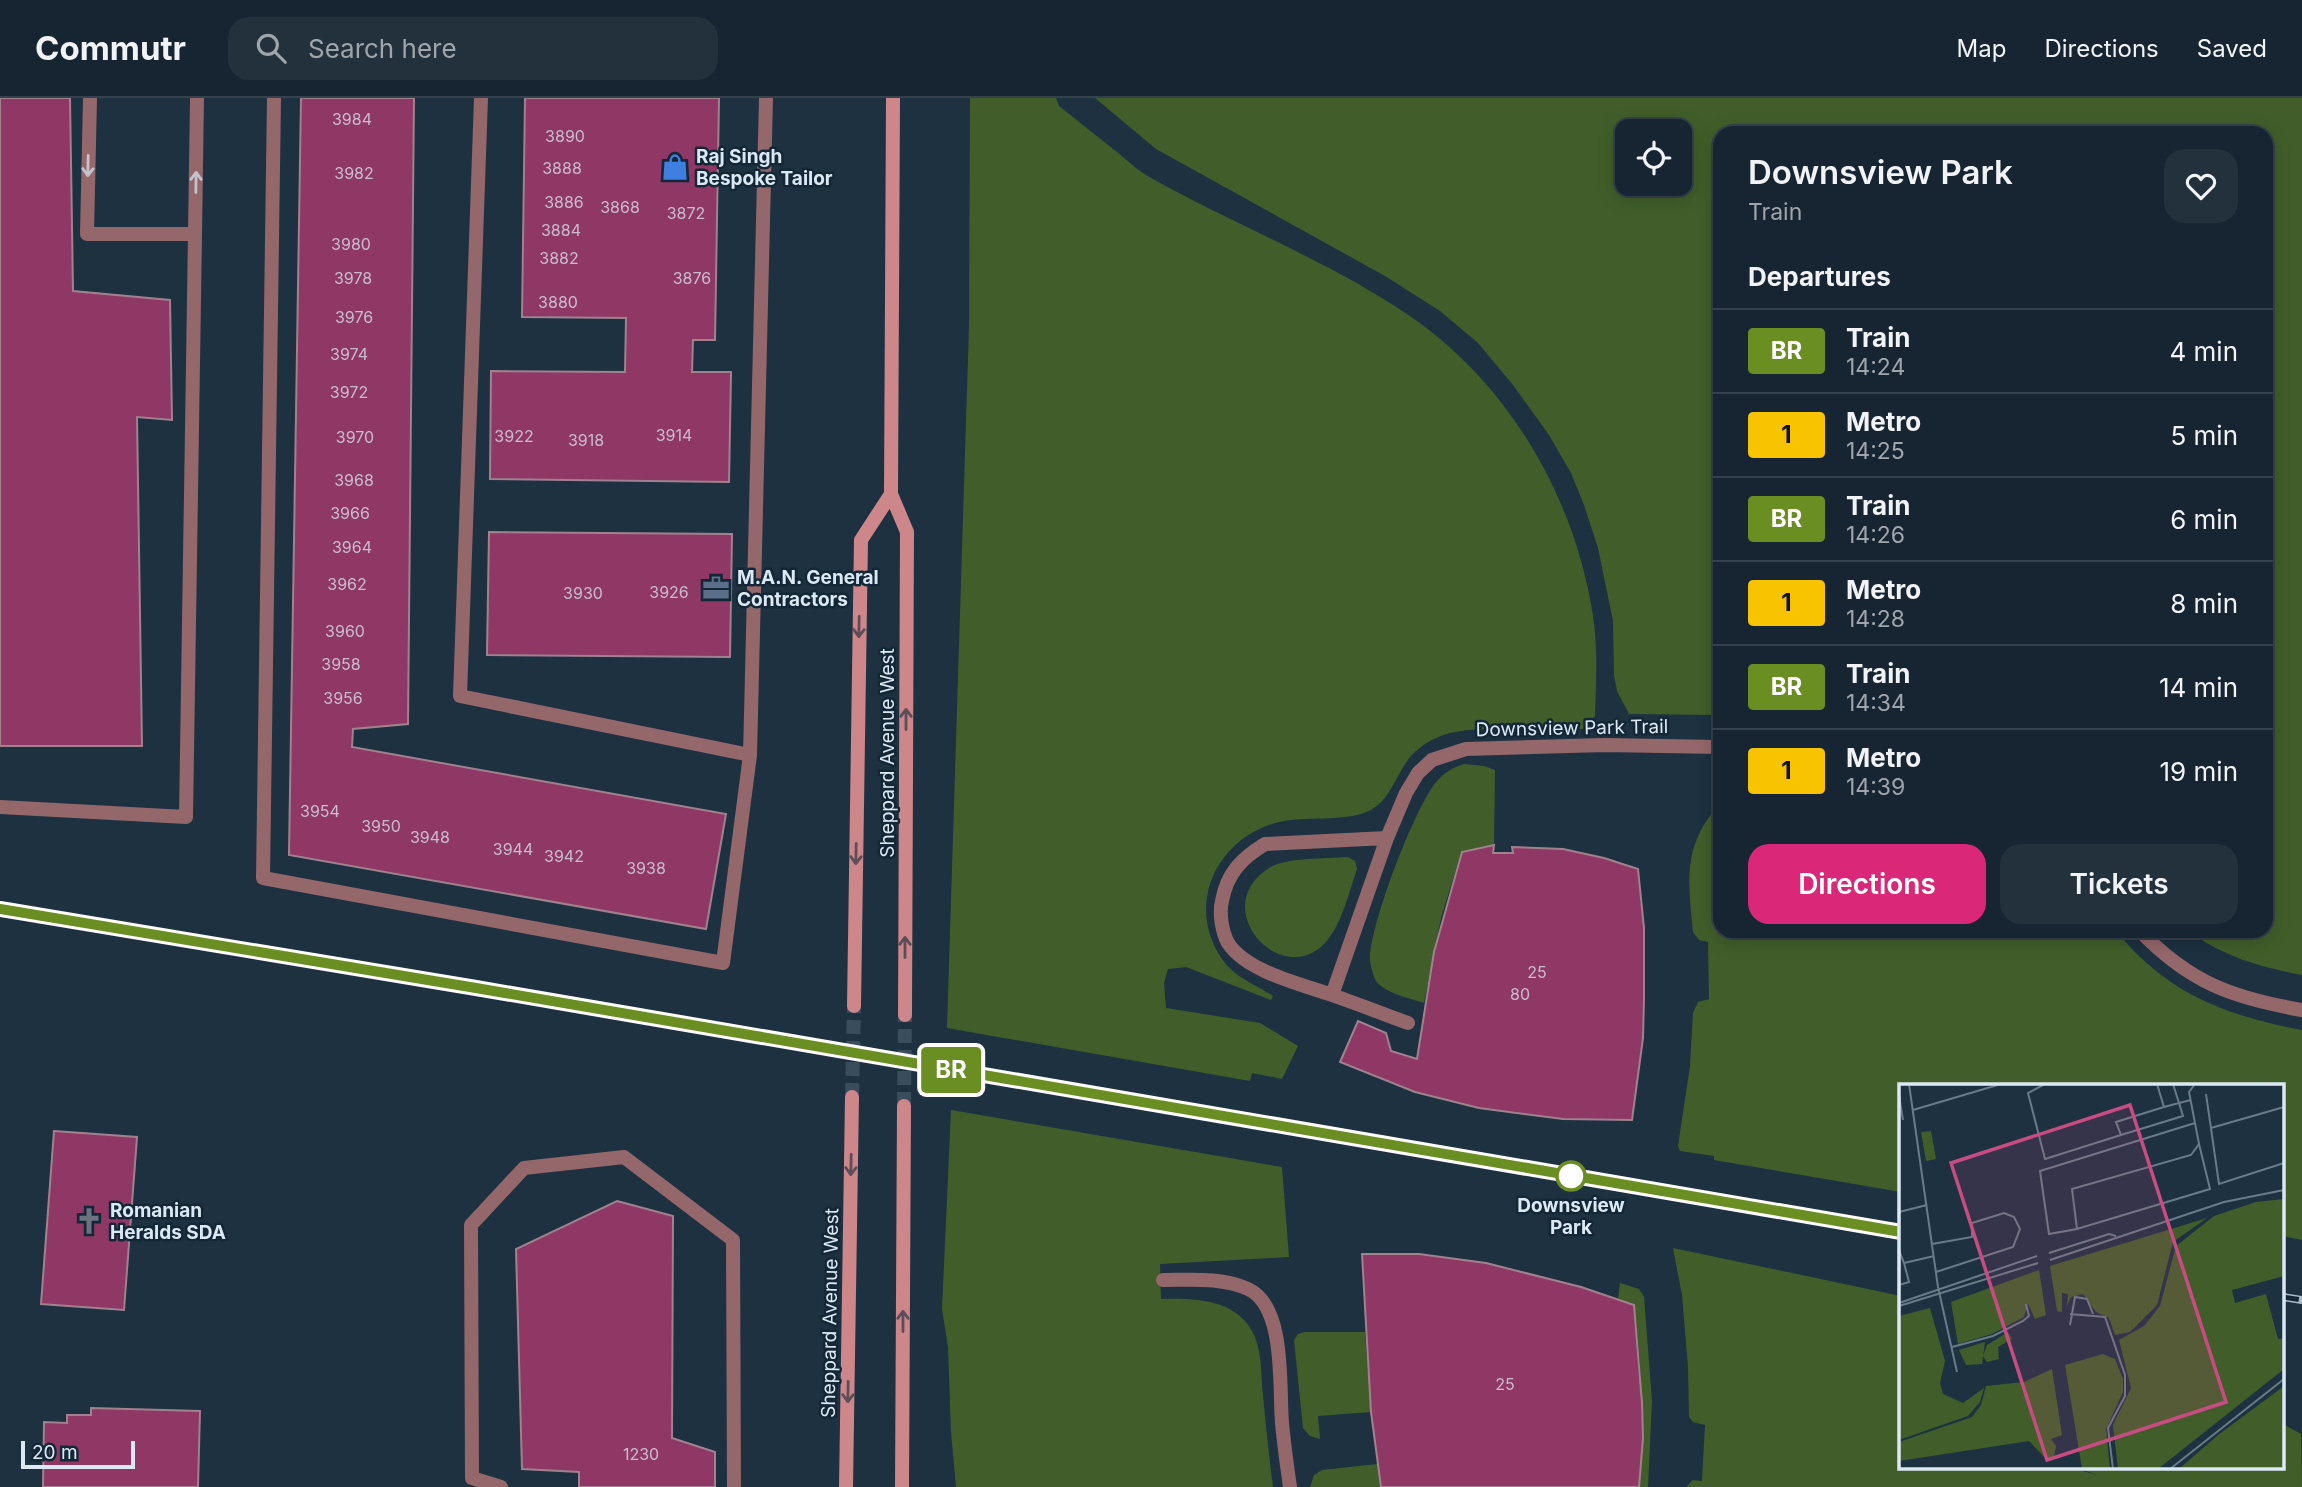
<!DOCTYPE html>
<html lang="en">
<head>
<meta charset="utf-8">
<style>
	:root { --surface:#162531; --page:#23313d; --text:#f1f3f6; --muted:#9ea5ab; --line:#35424d; --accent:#db2777 }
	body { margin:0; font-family:Inter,sans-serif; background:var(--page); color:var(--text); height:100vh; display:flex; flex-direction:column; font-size:26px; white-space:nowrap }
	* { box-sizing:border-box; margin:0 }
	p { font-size:23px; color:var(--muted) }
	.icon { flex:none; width:38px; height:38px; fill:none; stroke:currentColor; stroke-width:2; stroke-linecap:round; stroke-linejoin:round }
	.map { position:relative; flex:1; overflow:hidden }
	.side { position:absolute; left:1713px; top:28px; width:560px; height:812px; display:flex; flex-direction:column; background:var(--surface); border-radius:21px; box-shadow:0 4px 18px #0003,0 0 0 2px var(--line) }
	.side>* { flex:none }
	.badge { padding:0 14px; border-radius:5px; font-size:24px; line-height:46px }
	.controls { position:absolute; left:1615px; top:21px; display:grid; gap:14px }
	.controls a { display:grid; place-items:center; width:77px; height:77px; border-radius:14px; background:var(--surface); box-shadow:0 4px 18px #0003,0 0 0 2px var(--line); font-size:35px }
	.scale { position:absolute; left:21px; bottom:18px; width:114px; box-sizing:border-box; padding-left:7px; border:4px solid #dce9f4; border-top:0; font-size:19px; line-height:24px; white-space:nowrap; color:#dce9f4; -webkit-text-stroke:5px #132737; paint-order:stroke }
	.map>.badge { position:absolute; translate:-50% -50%; box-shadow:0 0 0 4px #fff }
	h2 { padding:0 35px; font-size:26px; line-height:63px }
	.round { display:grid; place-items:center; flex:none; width:74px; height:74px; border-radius:21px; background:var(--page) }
	.overview { display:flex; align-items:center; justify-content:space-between; height:119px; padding:0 35px }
	h1 { font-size:33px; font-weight:600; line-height:52px }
	.action { display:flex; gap:14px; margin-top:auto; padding:14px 35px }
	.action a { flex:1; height:80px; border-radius:21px; background:var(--accent); color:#fff; font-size:28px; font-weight:600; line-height:80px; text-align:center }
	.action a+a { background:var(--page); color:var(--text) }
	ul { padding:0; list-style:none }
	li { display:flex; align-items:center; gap:21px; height:84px; padding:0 35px; border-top:2px solid var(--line) }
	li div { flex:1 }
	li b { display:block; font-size:26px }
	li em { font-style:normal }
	li .badge { min-width:77px; font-weight:700; text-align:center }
	header { display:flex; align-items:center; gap:42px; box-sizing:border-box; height:98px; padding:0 35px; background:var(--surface); border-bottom:2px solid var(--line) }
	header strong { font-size:33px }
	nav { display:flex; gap:38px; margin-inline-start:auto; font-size:24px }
	.search { width:490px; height:63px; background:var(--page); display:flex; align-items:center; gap:18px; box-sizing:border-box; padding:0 24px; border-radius:21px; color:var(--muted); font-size:26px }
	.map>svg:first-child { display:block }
	.green { fill:#415e2a; fill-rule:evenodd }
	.building { fill:#8f3765; stroke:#9f828e; stroke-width:2 }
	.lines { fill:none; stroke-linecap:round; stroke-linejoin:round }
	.secondary-tunnel { stroke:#3a4d5c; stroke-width:14; stroke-dasharray:14 7; stroke-linecap:butt }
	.service { stroke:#94676a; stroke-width:14 }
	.secondary { stroke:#cd868a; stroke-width:14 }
	.rail-casing { stroke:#adbcc8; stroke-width:8 }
	.rail { stroke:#132737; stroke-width:5; stroke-dasharray:16; stroke-linecap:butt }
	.oneway { stroke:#c6c2cb }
	.oneway2 { stroke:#5d4d58 }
	.line-casing { stroke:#fff; stroke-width:16 }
	.line { stroke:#6b8e23; stroke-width:10 }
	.stop-dot { fill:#fff; stroke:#6b8e23; stroke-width:3.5 }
	.labels { text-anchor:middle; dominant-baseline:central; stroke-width:5; stroke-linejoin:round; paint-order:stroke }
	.number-label { font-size:16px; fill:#c9bcd0 }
	.poi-label { font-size:19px; font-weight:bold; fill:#dce9f4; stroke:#132737; text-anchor:start }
	.street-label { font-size:19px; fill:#dce9f4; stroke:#132737 }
	.stop-label { font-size:19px; font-weight:bold; fill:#dce9f4; stroke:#132737 }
	.inset-road { fill:none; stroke:#697b89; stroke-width:2 }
	.view { fill:#c84c81; fill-opacity:0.15; stroke:#c84c81; stroke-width:3.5 }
	.inset-edge { fill:none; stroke:#dce9f4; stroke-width:3.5 }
</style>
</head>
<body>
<header>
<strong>Commutr</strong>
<div class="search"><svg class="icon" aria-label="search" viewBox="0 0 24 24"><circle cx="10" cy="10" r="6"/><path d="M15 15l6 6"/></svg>Search here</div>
<nav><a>Map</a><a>Directions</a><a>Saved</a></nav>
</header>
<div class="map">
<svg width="2302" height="1389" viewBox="0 0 2302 1389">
	<rect width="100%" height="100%" fill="#1d3141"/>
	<!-- green -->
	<path class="green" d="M970,0h86l3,8c20,16 39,31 58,46 10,8 19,17 29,23 86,49 179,84 261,139 101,68 168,183 186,302 5,33 3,67 2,100l-12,13c-23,0 -46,0 -69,0 -38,0 -76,-3 -104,28 -16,20 -20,47 -46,56 -31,10 -65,1 -95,12 -56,20 -82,83 -47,134 13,19 33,25 51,37l-2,4 -85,-33 -18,2 -4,14 2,25 94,15 38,23 -16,33 -30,-6 -2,8 -303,-53 22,-702z
		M1095,0h1207v877c-41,-8 -79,-18 -113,-44h77v-798h-546v582l-91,-1 -12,-23 -3,-16 -1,-54 -15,-73 -14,-43 -13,-32 -22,-38 -36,-50 -35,-42 -38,-32 -55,-35 -229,-127zM1628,33h52v53h-52z
		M1464,666l20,2 11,4 -1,75 -33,8 -20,65 -17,85c-14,-5 -38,-9 -48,-22 -3,-6 -5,-14 -6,-21 -1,-33 45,-154 67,-179 8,-9 17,-14 27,-17z
		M1720,706v127h396c52,63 108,84 186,99v210l-19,-4v-150h-382v106l-187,-32v-4l-34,-5 -2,-5 12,-80 3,-53 5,-11 11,-3 -1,-57 -9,-2 -6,-8c-5,-51 -11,-87 27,-128z
		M1348,759l7,4 2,8c-7,20 -15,53 -28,69 -42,57 -125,-28 -60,-70 17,-11 58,-9 79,-11z
		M951,1012l331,57 7,90 -129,7 1,35c35,-1 78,0 94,38 7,17 6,40 8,59 3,30 6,61 10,91h-317l-5,-55 -3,-85 -6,-38z
		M1673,1150l228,48v172h172l24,7 -19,-7h205v-44l18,10 1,53h-616l7,-7 9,1 3,-56 -12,-3 -4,-5 -1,-50 -6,-72z
		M1620,1185l19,6 5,8 8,104 -4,86h-9c5,-61 3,-121 -5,-182l-16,-6z
		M1305,1234h60l6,80 -53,4 2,23 -10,-3 -7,-8 -9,-88 4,-6z
		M1377,1366l4,23h-71l4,-12 8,-5z"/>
	<!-- building -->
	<path class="building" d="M0,0h70l3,193 97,9 2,120 -35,-3 5,329h-142z
		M301,0h113l-6,626 -55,5 -1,18 374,67 -20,115 -417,-74z
		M525,0h194l-4,242h-22l-1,32h39l-2,110 -239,-3 1,-108 134,1 1,-54 -104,-1z
		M489,434l243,2 -2,123 -243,-2z
		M1494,747l-1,8h20l-1,-6 51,2 41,9 34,11 6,59v70l-1,40 -11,82 -69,-1 -84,-11 -64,-16 -75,-30 18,-41 28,12 5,18 26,8 17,-107 28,-100z
		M54,1033l83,6 -13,173 -83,-6z
		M617,1103l56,15 -1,222 43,14v35h-136v-15l-57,-3 -6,-220z
		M1362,1156h57l67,9 95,24 53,18 8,98 1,35 -4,49h-258l-10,-75z
		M91,1310l109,3 -2,76h-155l1,-65 23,1v-8h24z"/>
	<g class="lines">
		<!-- secondary-tunnel -->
		<path class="secondary-tunnel" d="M852,999l2,-91
			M904,1008l1,-91"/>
		<!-- service -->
		<path class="service" d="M90,0l-3,136h108l2,-136
			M274,0l-11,780 460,85 27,-208
			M481,0l-21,598 290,59 16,-657
			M0,709l186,10 9,-583
			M1387,740l-122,6c-23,14 -38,29 -43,57 -3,12 0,31 6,42 19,29 73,41 104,52 26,9 51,19 76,28
			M2140,833c50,52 93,67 162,79
			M1332,897l55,-157 19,-45 12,-20 14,-13 34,-11 139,-4 115,2
			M1163,1182c27,0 59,-3 85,9 38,17 31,98 34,134 2,21 5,43 8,64
			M501,1389l-29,-9 -1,-253 53,-57 100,-11 109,83 1,247"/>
		<!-- secondary -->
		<path class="secondary" d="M893,0l-2,396 16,38 -2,483
			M854,908l7,-466 30,-46
			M846,1389l6,-390
			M902,1389l2,-381"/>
		<defs>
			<path id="rail" d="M0,811l476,79 1425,244
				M2283,1199l19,3"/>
		</defs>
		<!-- rail casing -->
		<use href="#rail" class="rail-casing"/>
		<!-- rail -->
		<use href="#rail" class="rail"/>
	</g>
	<!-- one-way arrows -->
	<defs><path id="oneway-shaft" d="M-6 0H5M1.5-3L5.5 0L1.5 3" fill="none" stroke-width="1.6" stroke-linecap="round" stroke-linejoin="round" transform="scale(1.75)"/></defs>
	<g class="oneway">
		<use href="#oneway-shaft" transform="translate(88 68) rotate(91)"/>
		<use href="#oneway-shaft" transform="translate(196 84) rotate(-89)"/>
	</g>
	<g class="oneway2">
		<use href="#oneway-shaft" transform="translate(859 529) rotate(91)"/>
		<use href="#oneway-shaft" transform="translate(906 621) rotate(-90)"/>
		<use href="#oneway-shaft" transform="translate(856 756) rotate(91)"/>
		<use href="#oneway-shaft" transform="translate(905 849) rotate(-90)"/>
		<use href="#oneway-shaft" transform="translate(851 1067) rotate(91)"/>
		<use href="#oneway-shaft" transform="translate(903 1223) rotate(-90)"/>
		<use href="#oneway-shaft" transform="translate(848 1294) rotate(91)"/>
	</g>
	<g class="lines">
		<defs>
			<path id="line" d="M0,811l476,79 1425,244"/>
		</defs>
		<!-- line casing -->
		<use href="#line" class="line-casing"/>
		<!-- line -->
		<use href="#line" class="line"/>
	</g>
	<!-- icons -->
	<defs>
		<symbol id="shop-bare" viewBox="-9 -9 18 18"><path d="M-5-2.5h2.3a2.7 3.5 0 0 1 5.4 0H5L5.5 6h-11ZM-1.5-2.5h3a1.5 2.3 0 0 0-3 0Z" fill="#3f7fe0" stroke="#132737" stroke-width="2.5" paint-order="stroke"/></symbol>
		<symbol id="office-bare" viewBox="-9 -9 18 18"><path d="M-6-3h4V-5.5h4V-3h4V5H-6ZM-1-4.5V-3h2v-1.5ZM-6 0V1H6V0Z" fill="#5c6f8a" stroke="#132737" stroke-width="2.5" paint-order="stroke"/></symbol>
		<symbol id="church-bare" viewBox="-9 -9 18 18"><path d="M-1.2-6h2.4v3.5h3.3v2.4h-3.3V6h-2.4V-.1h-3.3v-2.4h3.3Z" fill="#6b7280" stroke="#132737" stroke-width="2.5" paint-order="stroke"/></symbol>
	</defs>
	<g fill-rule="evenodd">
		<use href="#shop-bare" x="656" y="50" width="38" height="38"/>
		<use href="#office-bare" x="697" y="471" width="38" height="38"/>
		<use href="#church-bare" x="70" y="1104" width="38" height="38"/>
	</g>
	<!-- markers -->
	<circle class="stop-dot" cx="1571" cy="1078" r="14"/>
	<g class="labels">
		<!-- number labels -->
		<g class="number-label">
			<text x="352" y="21">3984</text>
			<text x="565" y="38">3890</text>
			<text x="562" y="70">3888</text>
			<text x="354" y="75">3982</text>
			<text x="564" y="104">3886</text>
			<text x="620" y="109">3868</text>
			<text x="686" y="115">3872</text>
			<text x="561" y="132">3884</text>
			<text x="351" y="146">3980</text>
			<text x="559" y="160">3882</text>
			<text x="353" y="180">3978</text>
			<text x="692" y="180">3876</text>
			<text x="558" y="204">3880</text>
			<text x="354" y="219">3976</text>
			<text x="349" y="256">3974</text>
			<text x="349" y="294">3972</text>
			<text x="674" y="337">3914</text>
			<text x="514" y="338">3922</text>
			<text x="355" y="339">3970</text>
			<text x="586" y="342">3918</text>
			<text x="354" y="382">3968</text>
			<text x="350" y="415">3966</text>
			<text x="352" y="449">3964</text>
			<text x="347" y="486">3962</text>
			<text x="669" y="494">3926</text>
			<text x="583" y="495">3930</text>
			<text x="345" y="533">3960</text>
			<text x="341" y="566">3958</text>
			<text x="343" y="600">3956</text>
			<text x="320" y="713">3954</text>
			<text x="381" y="728">3950</text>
			<text x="430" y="739">3948</text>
			<text x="513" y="751">3944</text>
			<text x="564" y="758">3942</text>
			<text x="646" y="770">3938</text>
			<text x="1537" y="874">25</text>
			<text x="1520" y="896">80</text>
			<text x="1505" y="1286">25</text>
			<text x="641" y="1356">1230</text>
		</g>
		<!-- poi labels -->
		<g class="poi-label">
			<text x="696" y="58">Raj Singh<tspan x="696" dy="22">Bespoke Tailor</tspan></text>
			<text x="737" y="479">M.A.N. General<tspan x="737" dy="22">Contractors</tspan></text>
			<text x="110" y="1112">Romanian<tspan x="110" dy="22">Heralds SDA</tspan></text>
		</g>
		<!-- street labels -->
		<g class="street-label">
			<text transform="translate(1572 630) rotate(-1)">Downsview Park Trail</text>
			<text transform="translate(887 655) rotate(-90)">Sheppard Avenue West</text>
			<text transform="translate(830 1215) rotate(-89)">Sheppard Avenue West</text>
		</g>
		<!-- stop labels -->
		<g class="stop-label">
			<text x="1571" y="1107">Downsview<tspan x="1571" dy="22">Park</tspan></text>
		</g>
	</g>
	<!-- overview -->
	<g transform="translate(1899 986)">
		<rect width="385" height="385" fill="#1d3141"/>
		<path d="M32,47l5,28 -10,2 -5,-29zM385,115v77l-52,14 3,13 31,-9 12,45 6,-1v31l-126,100h-40l-5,-44 18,-37 -12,-48 25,-14 16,-20 16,-60 38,-30 42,-14zM308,134l-34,24 -16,63 -27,27 -15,3 -6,-17 -13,-6 -13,-18 -12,3 -4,9 1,-12 -6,-1v19l-5,-1 -7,-45zM140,186l7,45 -11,4 -7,-15 -4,13 -32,17 -34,10 -7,-42zM31,224l15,53 -5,22 3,11 20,9 21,-15 -4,14 -12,14 -69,24v-124zM109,248l4,7 -14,8 1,12 -12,3 -4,-6 4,-11zM86,258l-3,22 -16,1 -7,-15zM204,270l12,5 8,20v13l-17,37 4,40h-28l-17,-104zM153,285l10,66 -11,4 5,7 -2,11 -7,3 -18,-19 -130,20v-19l73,-25 9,-12 5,-19 38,-4zM385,302v83h-105l39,-34z" fill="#415e2a"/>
		<path class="inset-road" d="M10,0l29,203 19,85M146,0l-17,9 17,66 76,-24M258,0l7,23M274,0l6,19 4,13 -62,19 -5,-13 48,-15 15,-4 12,-3M296,0l-6,8 10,52 -8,11 -119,34 5,40 133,-40 -11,-45M307,10l13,90 65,-21M0,11l4,25M14,26l88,-26M312,44l73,-21M0,128l28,-7M178,145l-28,5 -9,-63 155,-48M33,160l40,-7v-14l32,-10 10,4 6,12 -7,18 -77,25M0,166l5,13 30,-7M150,169l60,-19 7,2M151,176l174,-58 60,-12M0,201l10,-3 -5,-19M0,219l138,-47M0,222l139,-43M171,230l35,3 20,58v21l-17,32 5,41M171,241l5,-28 12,2 6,15M53,263l41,-11 30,-15 6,-5 -3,-12M271,385l114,-90"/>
		<path class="view" d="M231,21l96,297 -179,58 -96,-297z"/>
		<rect width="385" height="385" class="inset-edge"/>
	</g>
</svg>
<div class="controls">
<a><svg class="icon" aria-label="locate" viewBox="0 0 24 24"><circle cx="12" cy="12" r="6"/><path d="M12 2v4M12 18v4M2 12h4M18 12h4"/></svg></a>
</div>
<div class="scale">20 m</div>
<b class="badge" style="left:951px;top:972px;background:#6b8e23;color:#fff">BR</b>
<section class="side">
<div class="overview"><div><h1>Downsview Park</h1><p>Train</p></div><a class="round"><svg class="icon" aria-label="heart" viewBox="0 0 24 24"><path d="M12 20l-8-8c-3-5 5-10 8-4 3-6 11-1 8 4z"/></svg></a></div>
<h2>Departures</h2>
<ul>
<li><span class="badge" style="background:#6b8e23;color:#fff">BR</span><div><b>Train</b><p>14:24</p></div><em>4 min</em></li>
<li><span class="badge" style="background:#f8c300;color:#111">1</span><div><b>Metro</b><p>14:25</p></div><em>5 min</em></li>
<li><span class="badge" style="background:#6b8e23;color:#fff">BR</span><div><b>Train</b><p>14:26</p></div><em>6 min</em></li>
<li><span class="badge" style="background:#f8c300;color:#111">1</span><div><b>Metro</b><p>14:28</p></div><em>8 min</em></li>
<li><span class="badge" style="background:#6b8e23;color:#fff">BR</span><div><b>Train</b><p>14:34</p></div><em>14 min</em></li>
<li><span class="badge" style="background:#f8c300;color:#111">1</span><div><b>Metro</b><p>14:39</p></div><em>19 min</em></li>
</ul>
<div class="action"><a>Directions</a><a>Tickets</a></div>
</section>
</div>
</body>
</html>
